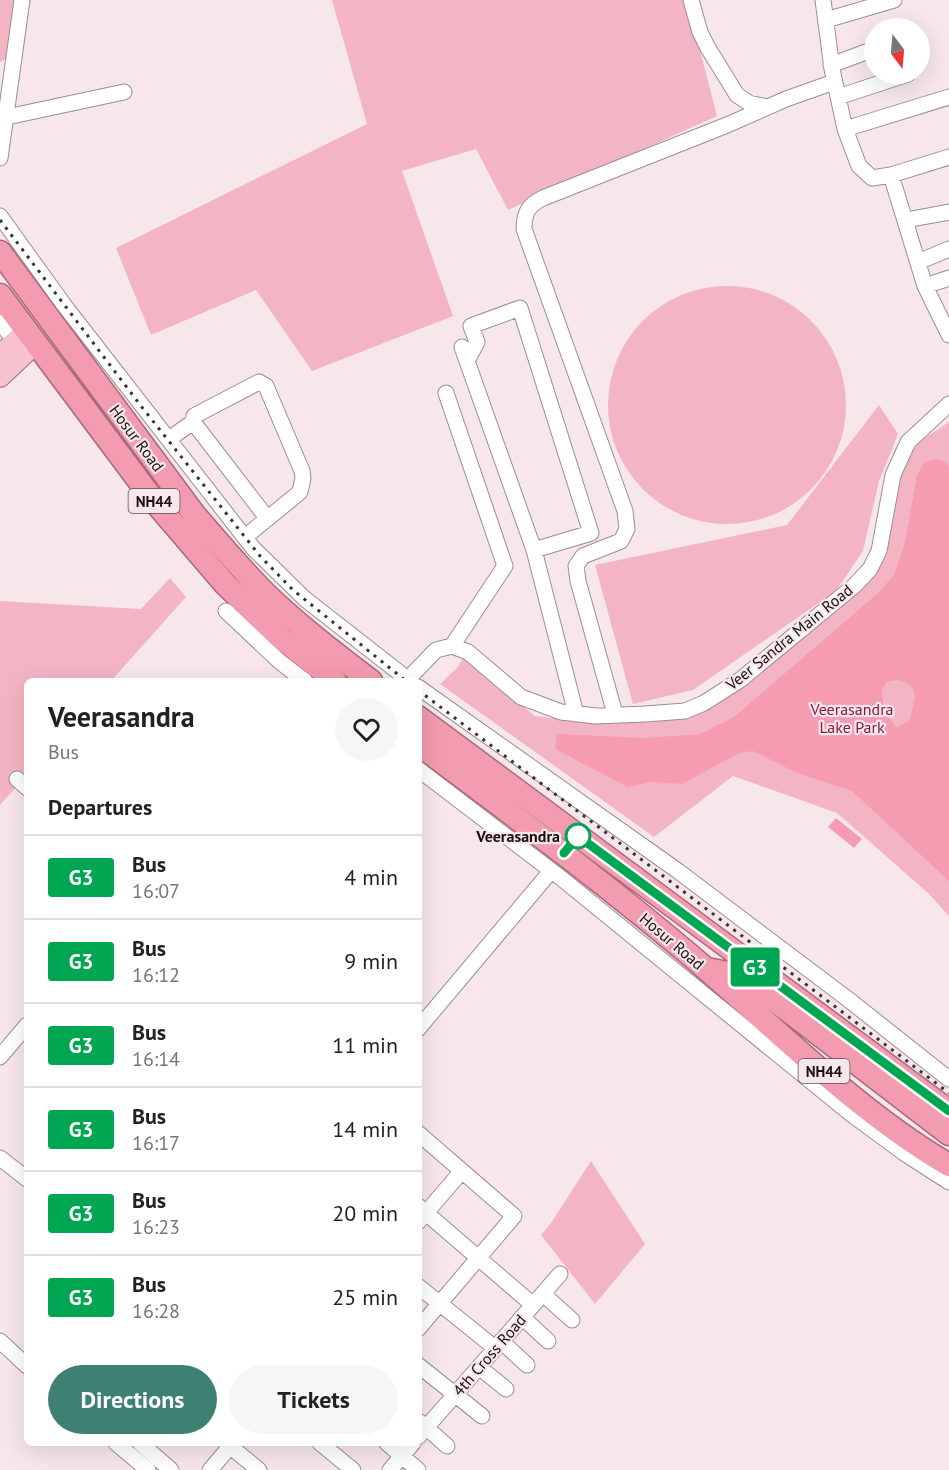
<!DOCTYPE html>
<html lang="en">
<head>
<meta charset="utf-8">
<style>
	:root { --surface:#fff; --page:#f6f6f6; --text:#222; --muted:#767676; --line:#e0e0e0; --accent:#3e8072 }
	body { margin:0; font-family:"PT Sans",sans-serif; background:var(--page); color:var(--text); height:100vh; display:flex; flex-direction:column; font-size:22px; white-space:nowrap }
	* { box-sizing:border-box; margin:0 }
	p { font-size:20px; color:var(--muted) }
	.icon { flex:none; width:33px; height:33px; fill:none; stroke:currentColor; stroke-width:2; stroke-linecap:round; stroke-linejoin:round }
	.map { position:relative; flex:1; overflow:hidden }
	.details { position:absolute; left:24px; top:678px; width:398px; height:768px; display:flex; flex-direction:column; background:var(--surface); border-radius:9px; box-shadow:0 6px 24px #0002 }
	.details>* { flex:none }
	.badge { padding:0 12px; border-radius:4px; font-size:21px; line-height:39px }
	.needle { width:39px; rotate:164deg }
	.fabs { position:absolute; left:864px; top:18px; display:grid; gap:12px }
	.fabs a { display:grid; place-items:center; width:66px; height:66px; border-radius:50%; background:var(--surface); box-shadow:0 6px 24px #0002; font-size:30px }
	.map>.badge { position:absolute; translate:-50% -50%; box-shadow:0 0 0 3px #fff }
	h2 { padding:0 24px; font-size:22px; line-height:54px }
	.round { display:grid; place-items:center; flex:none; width:63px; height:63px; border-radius:32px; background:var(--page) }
	.head { display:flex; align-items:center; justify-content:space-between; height:102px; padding:0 24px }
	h1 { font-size:28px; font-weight:700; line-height:45px }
	.action { display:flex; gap:12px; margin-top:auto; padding:12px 24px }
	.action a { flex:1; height:69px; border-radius:36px; background:var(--accent); color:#fff; font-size:24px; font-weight:700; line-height:69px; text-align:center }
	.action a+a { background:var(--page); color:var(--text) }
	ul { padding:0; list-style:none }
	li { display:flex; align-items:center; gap:18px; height:84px; padding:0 24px; border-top:2px solid var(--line) }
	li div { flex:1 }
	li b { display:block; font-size:22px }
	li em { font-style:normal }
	li .badge { min-width:66px; font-weight:700; text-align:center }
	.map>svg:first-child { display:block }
	.green { fill:#f3b5c3 }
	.water { fill:#f69cb2; fill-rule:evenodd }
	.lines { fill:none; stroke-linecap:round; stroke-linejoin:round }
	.minor-casing { stroke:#9d8d90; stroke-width:17 }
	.major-casing { stroke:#a66b79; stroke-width:22 }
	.highway-casing { stroke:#a66b79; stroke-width:25 }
	.minor { stroke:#fff; stroke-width:15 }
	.major { stroke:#f8c3d0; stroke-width:20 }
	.highway { stroke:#f39bb0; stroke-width:22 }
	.rail { stroke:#393233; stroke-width:3; stroke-dasharray:3 6; stroke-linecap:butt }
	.line-casing { stroke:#fff; stroke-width:14 }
	.line { stroke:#00a651; stroke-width:9 }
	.stop-dot { fill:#fff; stroke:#00a651; stroke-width:3 }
	.labels { text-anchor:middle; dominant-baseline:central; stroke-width:4.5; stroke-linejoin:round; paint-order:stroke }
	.shield { fill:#f8e7ea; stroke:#5a5153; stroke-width:1.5 }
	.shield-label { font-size:15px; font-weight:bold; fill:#171112 }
	.street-label { font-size:16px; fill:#171112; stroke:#f8e7ea }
	.park-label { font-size:16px; fill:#841c42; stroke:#f8e7ea }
	.stop-label { font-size:16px; font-weight:bold; fill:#171112; stroke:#f8e7ea; text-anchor:end }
</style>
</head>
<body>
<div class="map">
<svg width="949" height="1470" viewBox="0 0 949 1470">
	<rect width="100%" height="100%" fill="#f8e7ea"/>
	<!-- green -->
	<path class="green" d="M0,0h16l-6,56 -10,6z
		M332,0h355l30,116 -209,94 -32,-61 -74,22 51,145 -141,55 -56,-81 -105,45 -35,-87 251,-124z
		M608 405a119 119 0 1 1 238 0a119 119 0 1 1-238 0Z
		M879,405l19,29 -19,47 -16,70 -27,40 -143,99 -60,14 -38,-139 192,-40z
		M949,422v494l-21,-23 -91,-80 -104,-37 -79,61 -214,-153 18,-17 5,-9 72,58 59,7 94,-5 28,-12 142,-117 49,-131 13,-17z
		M170,578l16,19 -75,84h-84v94l-27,30v-204l141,8z
		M591,1161l54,83 -50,60 -54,-69 10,-12z"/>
	<!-- water -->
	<path class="water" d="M934,459l8,1 7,6v415l-97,-90 -55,-18 -44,-22 -14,2 -57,31 -30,-2 -24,5 -73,-38 2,-15 88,4 55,-4 34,-17 144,-124 16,-18 11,-32 12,-68 7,-12zM897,680l8,2 8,6 2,9 -5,23 -13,8 -12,-15 -4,-21 5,-10z
		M836,818l26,21 -8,9 -26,-21z"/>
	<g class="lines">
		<defs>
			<path id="minor" d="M691,0l9,32 8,16 29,47 12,8 18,4
				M823,0l9,69 13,60 14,37 13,12 19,-3 58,-18
				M826,20l68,-20
				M831,65l43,-16
				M838,97l70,-23
				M7,117l117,-25
				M845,129l104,-32
				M0,158l22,-158
				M891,175l34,111 24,49
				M0,216l64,89 189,243 52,51 105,82
				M906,220l43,-8
				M918,262l31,-13
				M925,286l24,-8
				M0,322l21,27
				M462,347l72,203 42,164
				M467,361l10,-19 -6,-16 49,-18 71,225 -57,17
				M446,393l59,173 -53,80
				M193,422l74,96
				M169,439l24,-17 1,-6 65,-34 7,4 36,85 1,7 -3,14 -55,45
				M226,611l53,50 26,20
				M408,679l28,-29 16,-4 16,6 53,45 40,15 35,4 49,-2 40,-3 19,-8 36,-23 114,-94 16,-17 9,-18 14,-76 15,-33 41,-38
				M418,687l260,184 171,129 100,79
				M615,714l-37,-133 -2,-15 7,-10 38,-15 6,-12 -2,-18 -101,-282c0,-17 5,-24 19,-31l184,-73 59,-26 48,-17
				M418,769l143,109 290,236 53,39 45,29
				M17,779l10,9
				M418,1029l133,-158
				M0,1057l27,-32
				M418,1133l96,83 -96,113
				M0,1158l27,21
				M418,1206l115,99
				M418,1222l44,-51
				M418,1286l77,62
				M543,1294l29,26
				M522,1317l26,24
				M0,1341l27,25
				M501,1341l26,24
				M418,1365l64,51
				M479,1367l27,22
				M420,1422l27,24
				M418,1437l142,-163
				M116,1443l32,27
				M140,1443l31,27
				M226,1443l33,27
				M320,1443l33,27
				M387,1443l31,27
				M210,1470l23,-27
				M390,1470l23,-27"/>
			<path id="major" d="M0,355l27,-24
				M0,377l36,-34"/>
			<path id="highway" d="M0,252l194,262c25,29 50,59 77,85 32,30 66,56 100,82
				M0,295l154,206 71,83 55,53 55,44
				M418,717l531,394
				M418,744c98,73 195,145 287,224 78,67 155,145 244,197
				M707,969l36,7 206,158"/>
		</defs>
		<!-- minor casing -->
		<use href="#minor" class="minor-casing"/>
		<!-- major casing -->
		<use href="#major" class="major-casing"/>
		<!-- highway casing -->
		<use href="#highway" class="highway-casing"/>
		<!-- minor -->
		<use href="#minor" class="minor"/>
		<!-- major -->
		<use href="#major" class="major"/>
		<!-- highway -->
		<use href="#highway" class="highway"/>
		<!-- rail -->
		<path class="rail" d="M0,220l141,186 119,150 33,34 113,91
			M418,690l531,403"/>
	</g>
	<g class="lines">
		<defs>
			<path id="line" d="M564,853l14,-17 371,275"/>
		</defs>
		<!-- line casing -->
		<use href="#line" class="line-casing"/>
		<!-- line -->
		<use href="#line" class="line"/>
	</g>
	<!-- markers -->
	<circle class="stop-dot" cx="578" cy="836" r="12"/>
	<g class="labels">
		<!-- shield labels -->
		<g class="shield">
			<rect x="128.5" y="489" width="51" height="24" rx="4.5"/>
			<rect x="798.5" y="1059" width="51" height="24" rx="4.5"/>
		</g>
		<g class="shield-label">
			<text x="154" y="501">NH44</text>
			<text x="824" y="1071">NH44</text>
		</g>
		<!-- street labels -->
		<g class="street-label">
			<text transform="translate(137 438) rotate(53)">Hosur Road</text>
			<text transform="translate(789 637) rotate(-39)">Veer Sandra Main Road</text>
			<text transform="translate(672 941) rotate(40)">Hosur Road</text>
			<text transform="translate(489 1355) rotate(-49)">4th Cross Road</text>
		</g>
		<!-- park labels -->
		<g class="park-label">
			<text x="852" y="709">Veerasandra<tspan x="852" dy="18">Lake Park</tspan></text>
		</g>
		<!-- stop labels -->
		<g class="stop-label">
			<text x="560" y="836">Veerasandra</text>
		</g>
	</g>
</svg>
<div class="fabs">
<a><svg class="needle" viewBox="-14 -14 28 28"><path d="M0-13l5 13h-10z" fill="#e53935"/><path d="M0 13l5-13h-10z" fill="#767676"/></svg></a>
</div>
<b class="badge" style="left:755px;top:967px;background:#00a651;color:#fff">G3</b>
<section class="details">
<div class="head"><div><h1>Veerasandra</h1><p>Bus</p></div><a class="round"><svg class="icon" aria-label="heart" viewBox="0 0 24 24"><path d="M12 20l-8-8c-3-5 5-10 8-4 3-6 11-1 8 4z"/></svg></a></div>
<h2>Departures</h2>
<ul>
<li><span class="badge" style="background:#00a651;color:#fff">G3</span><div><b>Bus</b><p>16:07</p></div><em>4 min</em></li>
<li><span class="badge" style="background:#00a651;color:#fff">G3</span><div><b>Bus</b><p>16:12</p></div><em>9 min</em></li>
<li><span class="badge" style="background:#00a651;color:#fff">G3</span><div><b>Bus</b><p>16:14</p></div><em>11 min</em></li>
<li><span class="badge" style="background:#00a651;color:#fff">G3</span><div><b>Bus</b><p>16:17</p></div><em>14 min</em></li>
<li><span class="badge" style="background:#00a651;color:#fff">G3</span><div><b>Bus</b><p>16:23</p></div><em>20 min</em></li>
<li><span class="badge" style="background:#00a651;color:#fff">G3</span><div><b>Bus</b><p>16:28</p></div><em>25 min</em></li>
</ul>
<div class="action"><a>Directions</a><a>Tickets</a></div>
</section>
</div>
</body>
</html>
